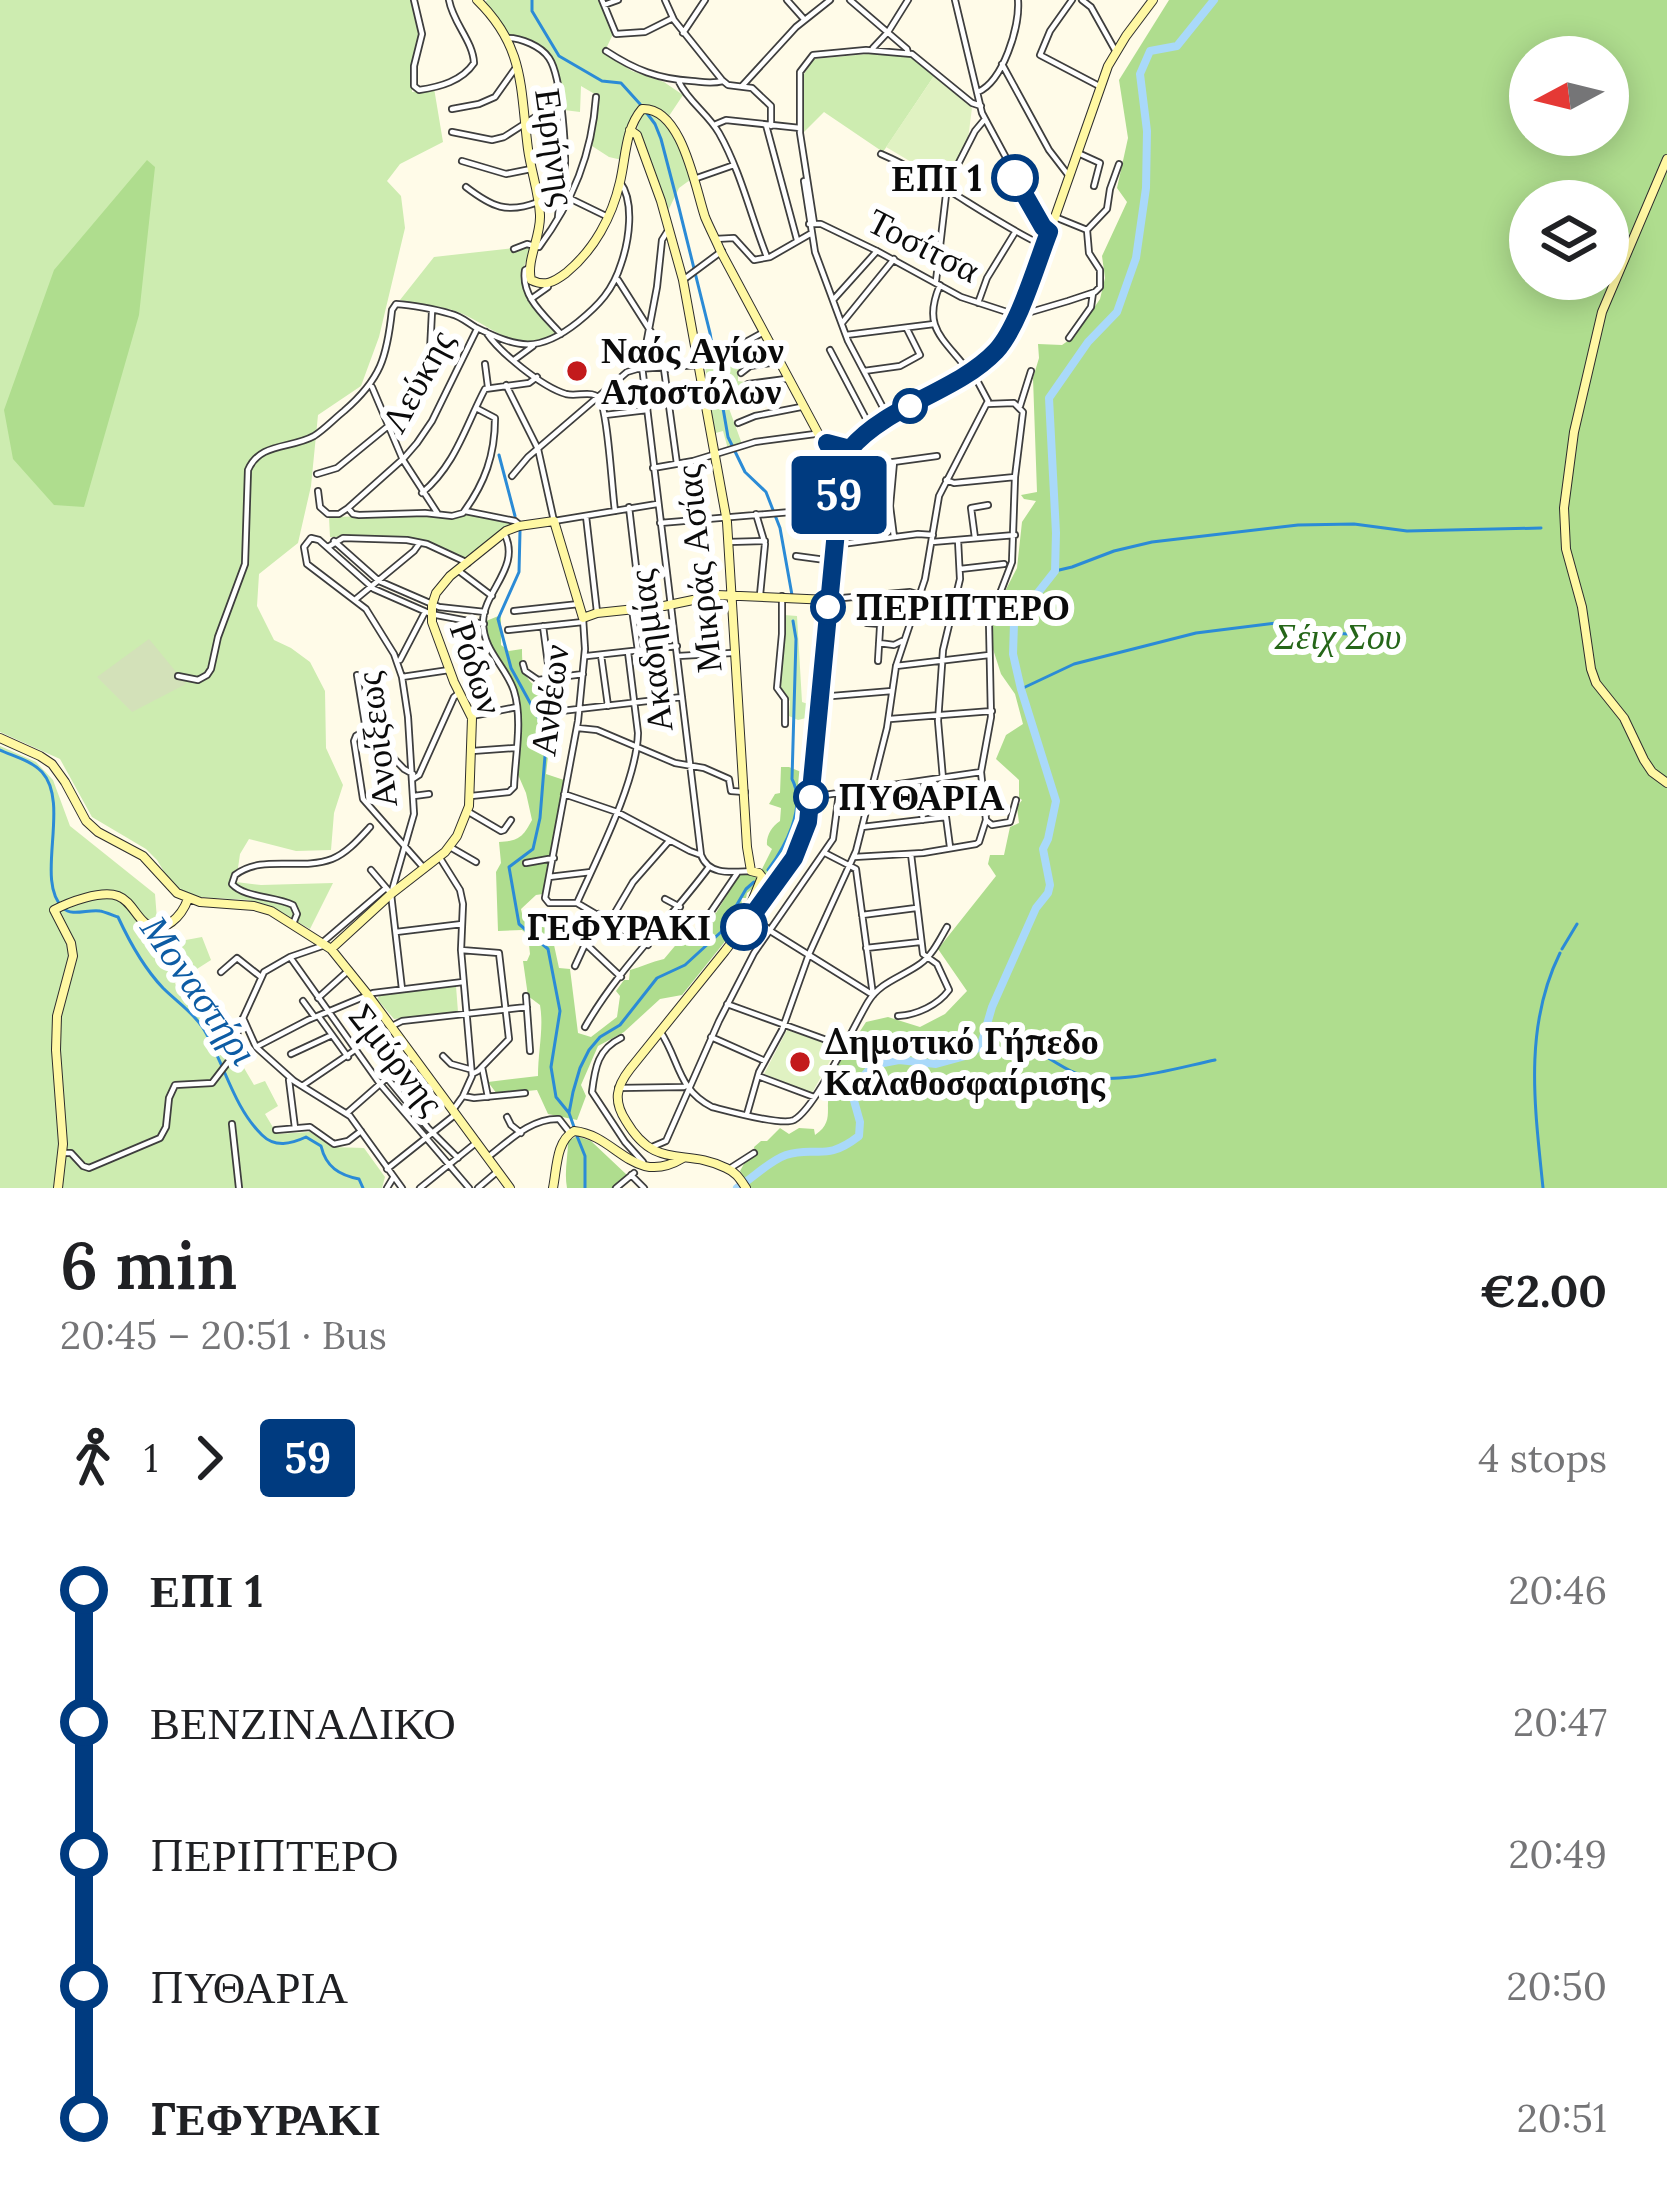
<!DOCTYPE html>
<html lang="en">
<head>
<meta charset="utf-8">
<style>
	:root { --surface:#fff; --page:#f6f6f6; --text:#202124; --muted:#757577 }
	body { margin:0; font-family:Lora,serif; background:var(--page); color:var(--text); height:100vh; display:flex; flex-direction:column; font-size:45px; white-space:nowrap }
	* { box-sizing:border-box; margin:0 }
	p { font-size:39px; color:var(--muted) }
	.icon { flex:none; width:66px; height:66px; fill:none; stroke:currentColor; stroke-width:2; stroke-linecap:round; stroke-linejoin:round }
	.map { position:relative; height:1188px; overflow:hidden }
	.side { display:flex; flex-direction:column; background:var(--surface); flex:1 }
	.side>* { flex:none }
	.badge { padding:0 24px; border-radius:9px; font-size:42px; line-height:78px }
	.needle { width:78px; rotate:263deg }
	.controls { position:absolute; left:1509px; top:36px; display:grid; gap:24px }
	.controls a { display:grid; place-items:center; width:120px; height:120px; border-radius:50%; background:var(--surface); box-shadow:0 6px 30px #0003; font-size:60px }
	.map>.badge { position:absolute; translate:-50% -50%; box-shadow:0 0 0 6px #fff }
	.legs { display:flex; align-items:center; gap:18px; height:132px; padding:0 60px; font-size:39px }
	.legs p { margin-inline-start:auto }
	.head { display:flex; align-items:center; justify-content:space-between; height:204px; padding:0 60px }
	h1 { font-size:66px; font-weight:600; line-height:90px }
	ul { padding:0 60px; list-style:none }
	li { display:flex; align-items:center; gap:42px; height:132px; font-size:45px }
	li i { display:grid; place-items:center; width:18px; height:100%; margin:0 15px; background:currentColor }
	li i::after { content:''; width:30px; height:30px; margin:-15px; border:9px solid; border-radius:50%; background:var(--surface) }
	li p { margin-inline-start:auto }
	li:first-child i { background:linear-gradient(#0000 50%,currentColor 0) }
	li:last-child i { background:linear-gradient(currentColor 50%,#0000 0) }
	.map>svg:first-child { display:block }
	.green { fill:#cdecb0 }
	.forest { fill:#afdd8e; fill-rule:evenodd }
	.cemetery { fill:#d3e1b9 }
	.pitch { fill:#e0f2c2 }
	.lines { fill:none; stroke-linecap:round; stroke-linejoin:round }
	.stream { stroke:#2b8bd6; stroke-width:3 }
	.river { stroke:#a9d9fa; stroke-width:8 }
	.street-casing { stroke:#3e3e3e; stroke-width:8 }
	.secondary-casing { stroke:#2d2d2d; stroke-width:10 }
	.street { stroke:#fff; stroke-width:4.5 }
	.secondary { stroke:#fff8a3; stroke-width:8 }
	.line-1-casing { stroke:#fff; stroke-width:27 }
	.line-1 { stroke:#003b80; stroke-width:18 }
	.stop-1-dot { fill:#fff; stroke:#003b80; stroke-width:6 }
	.poi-dot { fill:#c31a1c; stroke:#fff; stroke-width:4.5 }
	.labels { text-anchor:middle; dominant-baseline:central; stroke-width:12; stroke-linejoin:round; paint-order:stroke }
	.street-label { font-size:36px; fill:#0b0b0b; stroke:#fff }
	.stop-label { font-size:36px; font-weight:bold; fill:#0b0b0b; stroke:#fff; text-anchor:end }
	.poi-label { font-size:36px; font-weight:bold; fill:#0b0b0b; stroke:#fff; text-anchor:start }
	.park-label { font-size:36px; font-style:italic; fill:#256618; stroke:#fff }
	.water-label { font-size:39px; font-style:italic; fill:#0d5ca4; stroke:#fff }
</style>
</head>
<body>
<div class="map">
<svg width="1667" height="1188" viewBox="0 0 1667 1188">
	<rect width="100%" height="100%" fill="#fffbe8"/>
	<!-- green -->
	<path class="green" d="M0,0h412l7,36 -7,29v27l22,-4 9,54 -43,22 -13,17 14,15 4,32 -26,109 -18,49 -43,29 -7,71 -13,57 -39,31 -2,32 17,34 17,8 19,14 15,29 1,57 17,37 -9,28 -3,37 -35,1 -47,-12 -9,15 -4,28 25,3 72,-2 -23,46 -43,-24 -20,-5 -49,-3 -18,-8 -11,-9 -12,-20 -11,-11 -54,-32 -32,-58 -60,-27z
		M487,0h113l13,34 -9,19 28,18 32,11 19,13 -14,21 -18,-11 -14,4 -10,22 -5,29 -13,-3 -17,-11 6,-50 -17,-10 -1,26 -16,-2 -6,-37 -8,-17 -19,-13 -23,-9 -24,-31z
		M878,53l32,4 24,19 -51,76 -59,-40 -20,20v-58l10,-15z
		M646,111c28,8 36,44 44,69l-11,8 -12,25 -30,-84 4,-15z
		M531,246c-2,10 -7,18 -9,28 -4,22 21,43 34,58 -37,26 -63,-6 -98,-20 -18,-7 -40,-7 -58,-12l34,-43z
		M722,356l5,9 17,-4 3,5 -9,6v9l7,1 3,16 -21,5 15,41 -14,5 -5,-18 -11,3 -7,-69z
		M465,514l49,10 -46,36 -52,-22 -86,-1 -1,-20 94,-2 27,4z
		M784,615l13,1 5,86 12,4v10l-16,4 -9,-4 1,-15 -12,-13z
		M0,746l36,16 17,18 17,46 85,68 4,51 43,-8 9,23 -36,23 4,10 23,16 39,44 3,15 10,17 11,-4 13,25 -13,8 12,20 33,-2 22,15 32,1 21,29 -3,11h-382z
		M456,986l2,26 -64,7 -17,-20 4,-5z"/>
	<!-- forest -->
	<path class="forest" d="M1169,0h498v1188h-916l-11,-17 5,-9 11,-8 -2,-7 7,-6h6l13,-13 9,6 10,-6 15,1 1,6c21,-14 8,-27 16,-46 3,-6 8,-12 11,-18l-4,-6 28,-43 22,-5 32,10 25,-13 22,-23 -29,-42 58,-73 -8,-12 2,-9h14l6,-28 9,-4 -2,-16 5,-7 -3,-2v-18l-23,-21 10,-24 17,-11 -8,-30 -14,-20 -9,-28v-21l7,-22 18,-35 5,-46 14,-21 -12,-2 -3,-4 16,-3 -4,-114 6,-20 -1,-14 24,1 13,-9 25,-37 5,-21 -3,-22 25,-54 -10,-14 11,-50 -9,-58zM1530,57h78v78h-78zM1530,201h78v78h-78z
		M147,160l8,7 -16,148 -55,192 -30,-2 -41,-46 -9,-49 50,-140z
		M501,615v30l8,6 13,-2c0,16 1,32 18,39l2,41 9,1 -5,44 18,6 -5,40 -16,74 -7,1 -15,14 2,9 19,8 18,-10 8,3 -3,23 -11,3 5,23 11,1 8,64 13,4 26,-20 3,-21 -4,-5 8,-11h5l1,-10c11,-3 21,-8 34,-11l26,-31 5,1 9,-11 3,1 5,-6h4l24,-40 19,2 13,-26 -5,-4c-1,-9 5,-19 13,-24l1,-13 -12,-4 6,-10 5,-1 1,-26h8l17,7 1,3c-5,53 -11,72 -44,114l-7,-5 -9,7 -1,5h-5l2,13 -4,13 -57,71 -22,4 -36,33 -26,14 -17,39 5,11 -9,24 -29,-6 -11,-24 -40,4 -9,-12 50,-6c0,-25 6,-48 2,-71l-12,-9 -5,-35h4l3,-7 -2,-19 -6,-5 -24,1 -2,-59 5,-9 -2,-21c20,-1 24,-5 33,-22l-6,-27 -10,-23 2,-75 -7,-17 -22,-35 -3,-22z
		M577,1136l14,5 36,34 -14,13h-46c-3,-16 1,-31 1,-47z"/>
	<!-- cemetery -->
	<path class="cemetery" d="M149,639l37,45 -54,28 -35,-35z"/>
	<!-- pitch -->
	<path class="pitch" d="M934,76l38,32 -4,31 -23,43 -59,-35z
		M787,1030l47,16 2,4 -24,43 -48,-19z"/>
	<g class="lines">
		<!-- stream -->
		<path class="stream" d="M532,0v11l27,45 43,25 19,2 19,21
			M646,112l9,12 6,15 18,69 31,125 18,104 17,35 21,20 14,36 12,67
			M499,455l16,61
			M520,531l-1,41 -21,47 13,49 28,51 6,37 -5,62 -7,31 -24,18 10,57 29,25 12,62 -9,56 5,30 13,16
			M1055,571l17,-4 42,-16 38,-9 146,-17 56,-1 53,7 134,-3
			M1021,689l53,-25 122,-31 89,-11 45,11 37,2
			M0,750c13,6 32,11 42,22 29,32 -8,109 21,136 9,9 25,1 37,3 2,0 15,5 18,6 12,26 25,50 45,71 14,14 29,23 40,40 21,34 30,79 59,107 13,13 29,9 44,2l15,9c5,21 18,29 38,33l4,9
			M768,870c17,-23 39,-63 24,-91l4,-140 -3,-18
			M1562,949l15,-25
			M981,1045c31,-21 65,16 94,28 37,15 101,-5 140,-13
			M574,1127l-5,-14 4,-21 7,-24 9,-18 11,-13 20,-12 37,-47 28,-13 36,-33 25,-43 8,-7
			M577,1136l8,20v32
			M1543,1188c-8,-80 -20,-160 17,-235"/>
		<!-- river -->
		<path class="river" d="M737,1188c16,-10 32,-27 49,-33 31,-10 38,8 73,-19l1,-14 -7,-25 9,-19 11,-13 26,-5 37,4 33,-9 12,-10 11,-38 44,-99 12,-15 2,-8 -7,-36 5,-10 8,-38 -35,-112 -8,-35 1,-31 41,-52 1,-38 -7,-135 39,-56 29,-30 19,-54 10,-70 1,-57 -7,-57 10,-23 27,-5 37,-46"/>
		<defs>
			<path id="street" d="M414,0l8,34 -8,32v20l5,4c21,-3 43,-9 55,-27 -1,-22 -21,-40 -25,-63
				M602,0l14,34 29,-2 28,-14
				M665,0l9,20 48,60 6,5 24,3 19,18v20
				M787,0l16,18
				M850,0l57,49 1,4
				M955,0l27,113 51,95
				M1072,0l-22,31 -10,24 61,32
				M1082,0l9,7 24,43
				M604,5l14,-5
				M683,33l22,-33
				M508,38c13,0 33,8 41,20 13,19 18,98 15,121 -1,13 -5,25 -6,38
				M873,48l15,-16 20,-32
				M606,51c29,19 52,28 86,30 12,1 19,3 31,0
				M1002,64l47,86 20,26
				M679,82c9,19 29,32 40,51 22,39 32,84 48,124
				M742,86l54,-59 34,-27
				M978,92c25,-11 42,-65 40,-92
				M452,109l27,-5 16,-7 22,-31
				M714,125l12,-5 74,8
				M766,125l31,115
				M452,132l40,8 12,-3 56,-36
				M1078,153l22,10 -6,23
				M881,154c58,25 106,65 163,92
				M462,161l44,13 25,-5
				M694,179l40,-14
				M804,181l11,71 33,89 40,76
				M466,187c26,20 41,27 72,15
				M571,199l37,18
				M1033,208l10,19 6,5
				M814,223l-14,-90v-61l13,-17 53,-5 46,4 60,49 9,3
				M809,224h12l56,27 84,46 49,16 14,1 44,-13 27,-9 5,-5v-17l-11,-17 -2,-23 -32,-13
				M1087,230l20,-21 3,-20 9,-25
				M667,232l-5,8 -5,47 -15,79 59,489
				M715,239l19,-1 20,22 16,-3 40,-23
				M514,249l13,-5 12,3c34,-46 53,-93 57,-150
				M529,268l-4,2c-4,27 19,45 36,64
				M618,280l35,55 15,34
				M683,280l39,-29
				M936,281l11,-95 28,-55 10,-12
				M940,285c-18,42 2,52 27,84
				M531,299l17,-12v-3
				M833,300l44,-49
				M978,303l9,-25 27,-44
				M842,323l52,-64
				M486,332c13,20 56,55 80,62 12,3 28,-5 34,6 8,13 12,91 15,111
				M846,335l88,-11
				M1069,338l22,-31 2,-14
				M830,350l42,80
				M722,355l42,-23
				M514,360l19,-14
				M485,364l3,23
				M664,369l13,95
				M864,371l36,-5 20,-11 -13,-26
				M741,373l9,-7 27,-4
				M748,384l38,-5
				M506,385l32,64 16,72 103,-17
				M372,387l31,73 35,54
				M1020,406l11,-35
				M476,408l19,10c0,37 -10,65 -32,95l-11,3 -27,-3 -66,2 -6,-1 -5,-6 56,-50 13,-15 15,-22 45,-92
				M605,415l42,-5
				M738,423l17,-7 46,-9
				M653,468l40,-7 62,-19 60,-8
				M842,469l95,-13
				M317,474l20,-6 50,-41 14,-17 29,-59 2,-40
				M512,476l16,-19 99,-85 10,-3 62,-4
				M946,480l8,3 61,-6
				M318,491l2,16 8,7h11l9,-6
				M422,493c34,-29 43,-66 63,-104l44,-6 8,-6
				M629,507l7,60
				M465,511l50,10 6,5
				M756,514l9,30 -5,51
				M586,516l11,96
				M660,523l178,-15
				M894,537l-4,-31 4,-44
				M975,538l-4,-30 17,-3
				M334,541l45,40 60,26 46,5
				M728,542l37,-1
				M932,542l83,-7
				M834,545l84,-11 15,1
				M328,547l15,-9 64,2 20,4 41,19
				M796,556l37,5
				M960,569l44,-5
				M459,571l33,25
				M782,596v38l-5,54 8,11v25
				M356,599l58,-48 5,-7
				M831,599l79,-7 10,3
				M919,605l6,2 65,-8
				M632,609l6,42
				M514,611l65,-7
				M583,618l2,31 -7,72 -33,177 4,5h28l71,42
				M867,623l13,1
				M543,626l7,53
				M508,630l75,-8
				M879,643l15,2 8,-4
				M601,655l7,51
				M587,656l90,-10
				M678,656l54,-3
				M400,660l25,-48
				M878,661l4,-67
				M523,664l2,7 13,9 45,-6
				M896,666l93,-11
				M357,675l9,55 -10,6 -2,5 9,58 60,68
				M178,676l20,4 9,-5 4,-6 7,-32 27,-73 3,-94c12,-28 43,-21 66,-34 11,-7 20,-17 30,-25 37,-32 43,-54 48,-101l4,-6c15,1 39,5 55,10 9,2 16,8 24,13 43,21 63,27 103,-5 21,-17 35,-32 43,-58 8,-23 14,-62 -1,-82
				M402,677l47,-7
				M820,697l72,-6
				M544,713l138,-16
				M472,716l45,-9
				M890,719l102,-8
				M578,728l19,2 78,33 29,5 25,11 2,12 14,1
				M366,730l38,39 9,5
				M472,751l43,-3
				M413,779l6,-4 35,-78 5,-4
				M943,779l-5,-58 5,-71 17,-71 -2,-39
				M918,784l5,36
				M564,794l53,18 73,39 11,4c8,21 31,17 50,16
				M414,796l15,-2
				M471,796l38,-4 5,-5c1,-29 9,-67 0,-96 -8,-25 -31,-40 -31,-69 1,-32 39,-55 21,-89
				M811,797l170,-25
				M467,811l34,20 3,-1 7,-10
				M986,820l6,5 18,-3 6,-22
				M862,827l84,-10 4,30
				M450,847l26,15
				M825,853l31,16 17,126
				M854,857l69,-4 53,-9 3,-2 7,-22 -5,-48 10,-55 -2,-95 23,-60 3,-85 8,-65 -9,-9 -27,1
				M440,858l20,32 3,14 -2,46 11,126 -9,20 -10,14
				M526,863l28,-5
				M371,870l17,20
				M549,877l42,-5
				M665,899l15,8
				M577,903c20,-45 60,-122 61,-170l-10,-81
				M862,915l54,-7
				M752,916l20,16 101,63
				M706,919l32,-47
				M610,921l23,-39 36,-41
				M293,924l4,-10 -4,-9c-19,-9 -48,-7 -61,-21l3,-9c27,-21 65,-4 97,-16 15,-6 27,-20 38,-32
				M396,932l66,-8
				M323,942l63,-54
				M586,944l35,33
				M866,948l54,-6
				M461,950l38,3 10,86 -31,32 -6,3
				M290,957l90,127 89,104
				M575,966l24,-52
				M221,972l16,-14 24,19
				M402,989l-11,-95 23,-80 -6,-97 -6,-40 -8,-23 -28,-45 -59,-45 -3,-17 7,-9 8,2 55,49 57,25 53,10
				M526,996l4,55
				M318,998l31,-28
				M303,1001l11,15
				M727,1004l116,42
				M898,1016c19,-1 40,-11 51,-26l-12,-26 -14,-10 -12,-100
				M319,1017l29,40
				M243,1018l13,29 52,-27 65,-27 90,-11
				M392,1026l10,-5 125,-14
				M585,1027c33,-58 84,-106 124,-160
				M660,1031c20,30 17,58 52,76 16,4 70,19 82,13 22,-12 59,-93 74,-118 12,-20 34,-25 52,-38 12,-8 20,-25 27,-37
				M711,1037l54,24
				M621,1038c-23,11 -26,29 -29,54l33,50 18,20
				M256,1047l38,34 56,35 52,72
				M291,1054l41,-19
				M443,1056l8,8 18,5
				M482,1067l6,30
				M758,1076l56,21
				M387,1078l41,50 30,30
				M289,1080l6,48
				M302,1086l53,-36
				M618,1088l66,-1
				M463,1096l11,2 51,-5
				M347,1113l66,-58
				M747,1114l12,-42 23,-42 27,-76 47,-103 31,-123 9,-62 29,-87 14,-83 49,-95 -17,-32
				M507,1117l4,8 10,8
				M232,1124l7,64
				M276,1130l34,-3 24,17 14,-3 13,-10
				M652,1147l14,-6 53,-120 35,-68 79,-114 6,-46
				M63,1153h8l12,13 6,2 71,-30 6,-11 3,-29 6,-13 37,-2 20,-26 7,-30 25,-55 26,-15 35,-12
				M488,1157c21,-16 43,-39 71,-38l11,14
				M387,1169l69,-55
				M729,1169l25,-16
				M631,1175l13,13
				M387,1188l6,-10
				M420,1188l57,-46
				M478,1188l20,-17
				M616,1188l18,-15"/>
			<path id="secondary" d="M477,0c48,47 43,87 51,149 3,22 11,44 12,66 1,22 -14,45 -9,65 14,7 23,2 35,-7 28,-23 46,-56 54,-91 6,-25 5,-53 22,-73 40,-2 53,78 63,108 5,12 11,23 16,35l113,211 8,6
				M630,130l7,5 24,66 22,79 44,242 20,325 4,24 8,2 3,4 -11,27v11
				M1667,159l-65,153 -28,120 -10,76 2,41 16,58 9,62 5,14 28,35 20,42 8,12 15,11
				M0,738l40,18 12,8 13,18 21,39 12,11 45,24 34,37 23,9 54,4 17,5 60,38 37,46 142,193
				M331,949l60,-55 54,-42 12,-16 12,-30 3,-88 -18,-36 -22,-60v-17l4,-12 14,-17 56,-45 13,-5 35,-5 29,97 14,-5 67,-7 53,-11 112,5
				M58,1188l5,-44 -7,-94 1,-34 16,-60 -2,-13 -17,-33c15,-8 47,-20 64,-14 13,5 17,19 27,27 20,13 37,-8 43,-24
				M553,1188c4,-20 3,-47 21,-57 43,4 59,57 109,27
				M746,1188c-6,-9 -10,-16 -20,-20 -41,-21 -70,4 -100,-47 -13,-20 -10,-34 4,-52l95,-118 64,-84 16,-32 6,-38 28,-309c3,-24 9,-39 28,-55l120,-74 18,-19 50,-123 53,-151 18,-30 27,-36"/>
		</defs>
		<!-- street casing -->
		<use href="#street" class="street-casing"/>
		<!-- secondary casing -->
		<use href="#secondary" class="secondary-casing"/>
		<!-- street -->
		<use href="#street" class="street"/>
		<!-- secondary -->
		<use href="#secondary" class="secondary"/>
	</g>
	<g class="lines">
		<defs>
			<path id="line-1" d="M744,927l50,-69 14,-36 34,-353 -15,-26 23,6c37,-44 107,-57 146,-98 23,-25 40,-86 53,-119l-6,-5 -28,-49"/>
		</defs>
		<!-- line-1 casing -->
		<use href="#line-1" class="line-1-casing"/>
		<!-- line-1 -->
		<use href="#line-1" class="line-1"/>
	</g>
	<!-- markers -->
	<g class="stop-1-dot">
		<circle cx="1015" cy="178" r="21"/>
		<circle cx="910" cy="406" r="15"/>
		<circle cx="828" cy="607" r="15"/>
		<circle cx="811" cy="797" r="15"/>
		<circle cx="744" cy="927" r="21"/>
	</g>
	<g class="poi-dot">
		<circle cx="577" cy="371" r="12"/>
		<circle cx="800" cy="1062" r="12"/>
	</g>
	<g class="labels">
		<!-- street labels -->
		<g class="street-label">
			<text transform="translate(556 147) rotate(82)">Ειρήνης</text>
			<text transform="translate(924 245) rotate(27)">Τοσίτσα</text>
			<text transform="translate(417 381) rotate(-61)">Λεύκης</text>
			<text transform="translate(698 569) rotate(-96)">Μικράς Ασίας</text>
			<text transform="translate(650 651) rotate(-97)">Ακαδημίας</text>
			<text transform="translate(477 668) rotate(71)">Ρόδων</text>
			<text transform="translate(549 700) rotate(-83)">Ανθέων</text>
			<text transform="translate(376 740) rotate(-97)">Ανοίξεως</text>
			<text transform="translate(397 1059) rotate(52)">Σμύρνης</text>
		</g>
		<!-- stop labels -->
		<g class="stop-label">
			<text x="982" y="178">ΕΠΙ 1</text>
			<text x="855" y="607" text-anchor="start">ΠΕΡΙΠΤΕΡΟ</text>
			<text x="838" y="797" text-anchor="start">ΠΥΘΑΡΙΑ</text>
			<text x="711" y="927">ΓΕΦΥΡΑΚΙ</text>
		</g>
		<!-- poi labels -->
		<g class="poi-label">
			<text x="601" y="350">Ναός Αγίων<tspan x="601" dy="41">Αποστόλων</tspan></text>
			<text x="824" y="1041">Δημοτικό Γήπεδο<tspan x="824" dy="41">Καλαθοσφαίρισης</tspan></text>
		</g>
		<!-- park labels -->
		<g class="park-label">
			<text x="1338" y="636">Σέιχ Σου</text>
		</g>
		<!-- water labels -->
		<g class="water-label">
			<text transform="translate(200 990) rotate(55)">Μοναστήρι</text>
		</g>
	</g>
</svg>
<div class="controls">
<a><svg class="needle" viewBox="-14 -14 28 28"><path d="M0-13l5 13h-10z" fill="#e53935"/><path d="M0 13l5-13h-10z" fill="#757577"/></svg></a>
<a><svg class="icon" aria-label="layers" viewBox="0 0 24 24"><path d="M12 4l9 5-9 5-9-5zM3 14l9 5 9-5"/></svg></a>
</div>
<b class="badge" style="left:839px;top:495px;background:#003b80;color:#fff">59</b>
</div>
<section class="side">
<div class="head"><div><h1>6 min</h1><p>20:45 – 20:51 · Bus</p></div><b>€2.00</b></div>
<div class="legs"><svg class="icon" aria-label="walk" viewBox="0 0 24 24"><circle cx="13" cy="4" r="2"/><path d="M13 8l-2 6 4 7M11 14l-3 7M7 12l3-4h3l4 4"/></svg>1<svg class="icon" aria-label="forward" viewBox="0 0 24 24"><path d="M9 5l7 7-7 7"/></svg><b class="badge" style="background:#003b80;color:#fff">59</b><p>4 stops</p></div>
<ul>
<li><i style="color:#003b80"></i><b>ΕΠΙ 1</b><p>20:46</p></li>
<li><i style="color:#003b80"></i><span>ΒΕΝΖΙΝΑΔΙΚΟ</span><p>20:47</p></li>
<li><i style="color:#003b80"></i><span>ΠΕΡΙΠΤΕΡΟ</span><p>20:49</p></li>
<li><i style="color:#003b80"></i><span>ΠΥΘΑΡΙΑ</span><p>20:50</p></li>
<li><i style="color:#003b80"></i><b>ΓΕΦΥΡΑΚΙ</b><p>20:51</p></li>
</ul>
</section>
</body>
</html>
